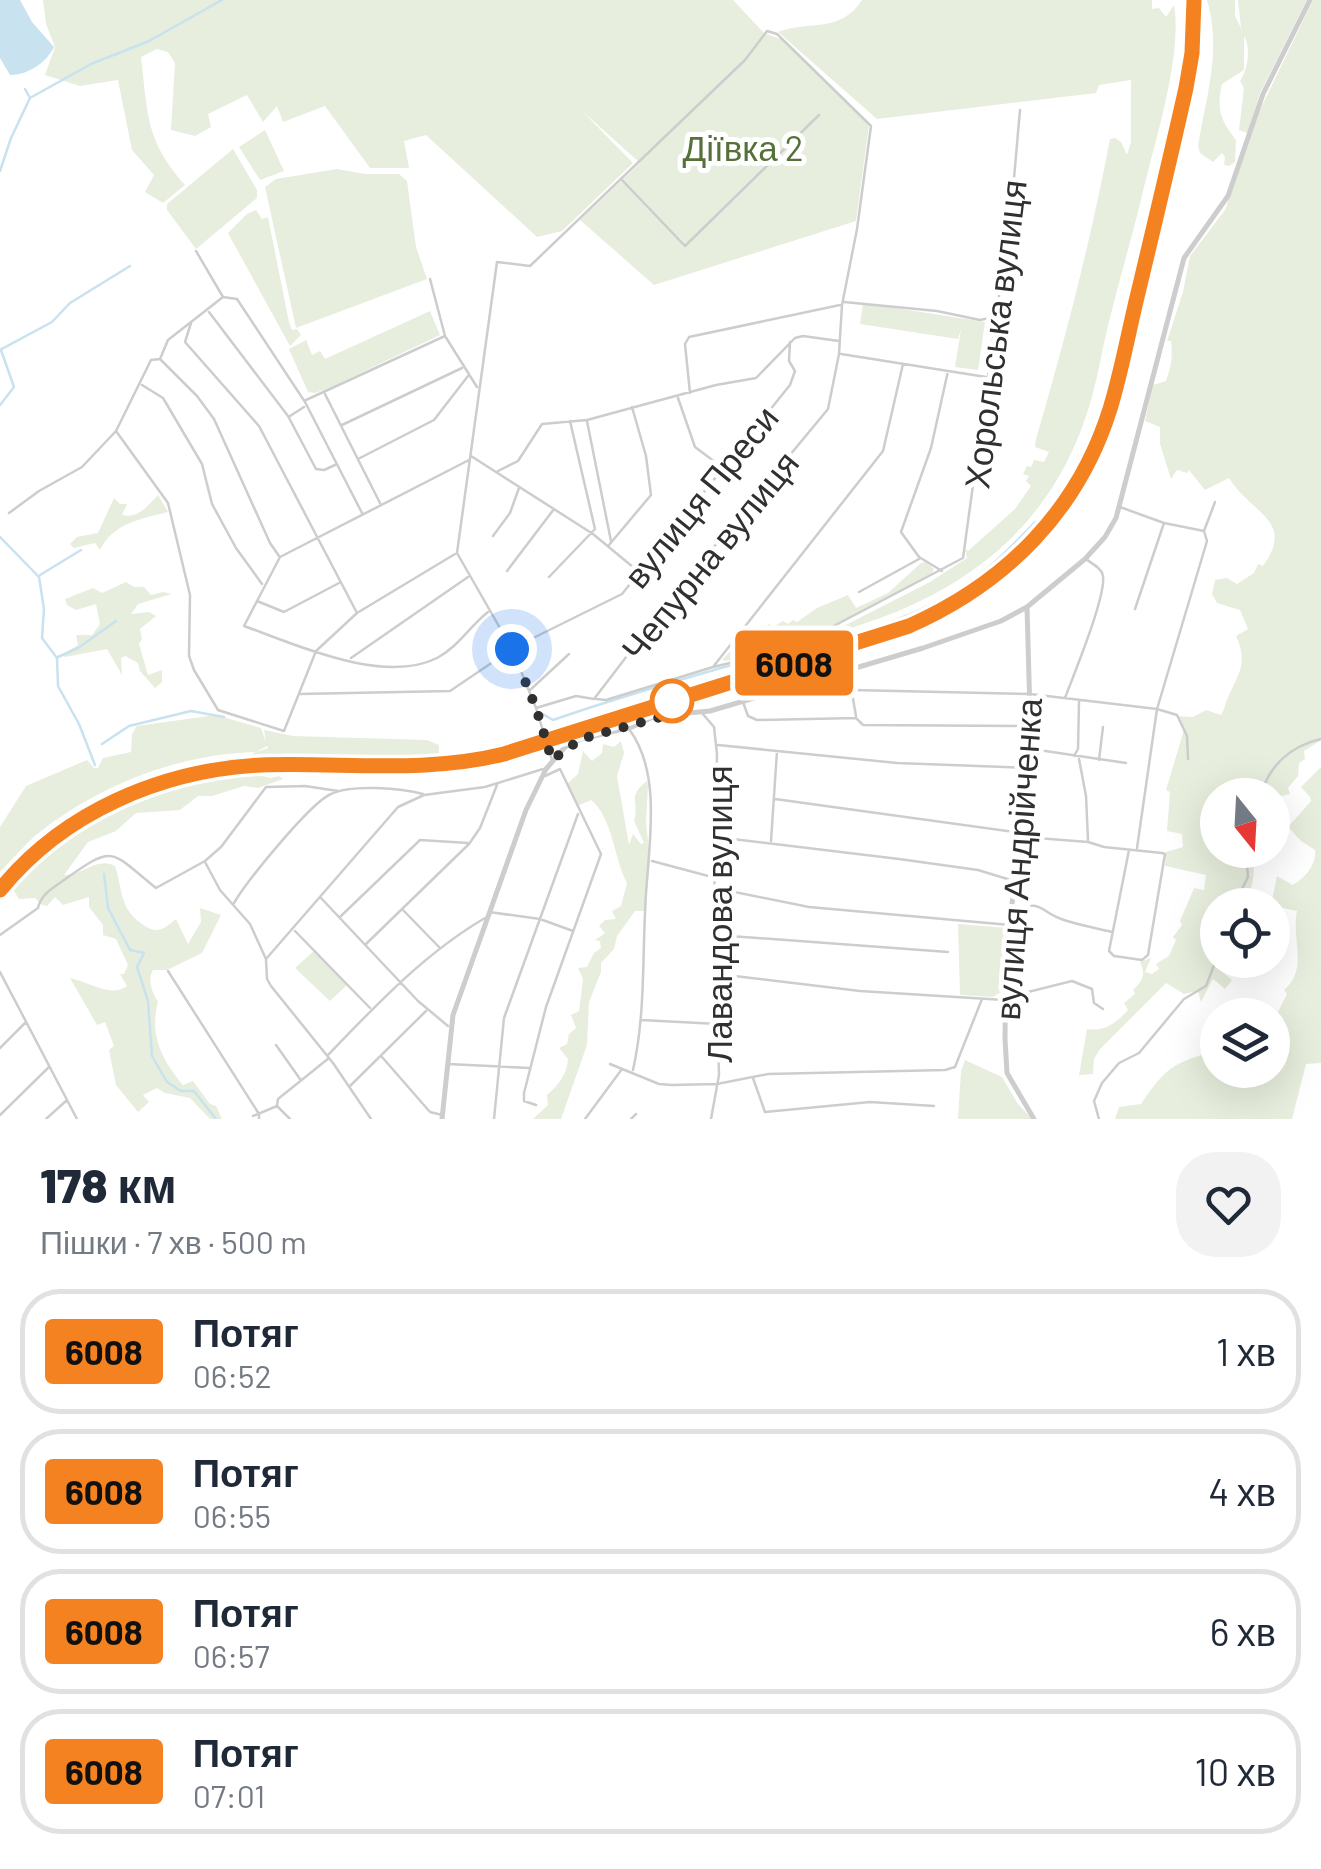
<!DOCTYPE html>
<html lang="uk">
<head>
<meta charset="utf-8">
<style>
	:root { --surface:#fff; --page:#f2f2f3; --text:#1f2937; --muted:#747a83; --line:#e0e1e3 }
	body { margin:0; font-family:Barlow,sans-serif; background:var(--page); color:var(--text); height:100vh; display:flex; flex-direction:column; font-size:38px; white-space:nowrap }
	* { box-sizing:border-box; margin:0 }
	p { font-size:32px; color:var(--muted) }
	.icon { flex:none; width:55px; height:55px; fill:none; stroke:currentColor; stroke-width:2; stroke-linecap:round; stroke-linejoin:round }
	.map { position:relative; height:1119px; overflow:hidden }
	.drawer { display:flex; flex-direction:column; background:var(--surface); flex:1 }
	.drawer>* { flex:none }
	.badge { padding:0 20px; border-radius:8px; font-size:35px; line-height:65px }
	.needle { width:65px; rotate:162deg }
	.controls { position:absolute; left:1200px; top:778px; display:grid; gap:20px }
	.controls a { display:grid; place-items:center; width:90px; height:90px; border-radius:50%; background:var(--surface); box-shadow:0 10px 40px #0002; font-size:50px }
	.you { position:absolute; width:50px; height:50px; margin:-25px; border:8px solid #fff; border-radius:50%; background:#1a73e8; box-shadow:0 0 0 15px #1a73e833 }
	.map>.badge { position:absolute; translate:-50% -50%; box-shadow:0 0 0 5px #fff }
	.round { display:grid; place-items:center; flex:none; width:105px; height:105px; border-radius:40px; background:var(--page) }
	.overview { display:flex; align-items:center; justify-content:space-between; height:170px; padding:0 40px }
	h1 { font-size:48px; font-weight:800; line-height:75px }
	ul { padding:0; list-style:none }
	li { display:flex; align-items:center; gap:30px; height:125px; margin:0 20px 15px; padding:0 20px; border:5px solid var(--line); border-radius:40px }
	li div { flex:1 }
	li b { display:block; font-size:38px }
	li em { font-style:normal }
	li .badge { min-width:110px; font-weight:700; text-align:center }
	.map>svg:first-child { display:block }
	.green { fill:#e7eedd }
	.water { fill:#c8e2ef }
	.lines { fill:none; stroke-linecap:round; stroke-linejoin:round }
	.stream { stroke:#c8e2ef; stroke-width:2.5 }
	.minor { stroke:#cdcdcd; stroke-width:2.5 }
	.tertiary { stroke:#cdcdcd; stroke-width:5 }
	.rail { stroke:#858585; stroke-width:2.5; stroke-dasharray:10 8; stroke-linecap:butt }
	.line-casing { stroke:#fff; stroke-width:22 }
	.line { stroke:#f58220; stroke-width:15 }
	.walk { stroke:#303030; stroke-width:10; stroke-dasharray:0 18 }
	.stop-dot { fill:#fff; stroke:#f58220; stroke-width:5 }
	.labels { text-anchor:middle; dominant-baseline:central; stroke-width:10; stroke-linejoin:round; paint-order:stroke }
	.park-label { font-size:35px; fill:#567039; stroke:#fff }
	.street-label { font-size:35px; fill:#303030; stroke:#fff }
</style>
</head>
<body>
<div class="map">
<svg width="1321" height="1119" viewBox="0 0 1321 1119">
	<rect width="100%" height="100%" fill="#fff"/>
	<!-- green -->
	<path class="green" d="M43,0h690l31,33 19,7 86,85 -13,96 -202,64 -74,-65 60,-57 -59,-53 52,53 -71,68 -25,6 -111,-102 -22,6 5,27h-39l-45,-62 -42,16 -6,-16 -14,16 -16,-27 -39,19 3,13 -16,9 -24,-6 4,-67 -7,-11 -11,-3 -16,8c7,58 4,82 44,128l-22,18 -18,-11 9,-17 -22,-25 -14,-70 -38,6 -35,-11 10,-28 -9,-23z
		M862,0h290v9l7,-1 7,9 8,-12c9,52 -21,142 -33,195 -9,37 -20,74 -29,110 -9,32 -13,65 -23,97 -40,130 -137,195 -263,228l104,-53 37,-24 -2,-9 3,2 47,-42 16,-23 -5,-5 3,-5 -6,-2 4,-8 4,1 3,-7 10,2 5,-10 -14,-5 1,-8c29,-99 55,-199 74,-300l5,-1 6,4 6,13 4,-13v-62l-32,5 -3,8 -219,26 -99,-87c31,-12 62,2 84,-32z
		M1207,0h28v16l6,12 -3,-28h69l-47,93 -12,40 -9,-3 5,-42 -4,-7c8,-12 11,-33 4,-45v34l-22,14c-6,25 -1,37 14,56l-1,22 -6,4 -5,-1 1,-8 -3,-4 -9,9 -13,-9 -2,-7c8,-49 24,-96 9,-146z
		M1313,0h8v740l-17,11 1,8 -6,4 -1,13 -10,12 2,6 -17,4 -1,-3h-54v55h34c4,21 2,37 -9,55h-25v55h15l-12,11 11,9 -7,9 -12,-10 -12,23 -3,-11 -14,3 -18,-11 -66,66 -6,10 -1,15 -14,1 8,-46c18,3 29,-6 41,-19l-4,-7 11,-9 -2,-4c10,-10 13,-15 7,-28l11,-4 -6,14 7,2 7,-5 -3,-5 13,-8 7,-16 -3,-3 9,-12 -2,-4 14,-33 10,2 2,-15 -41,-9 1,-14 17,-5 -1,-13 -15,-3 3,-39 -4,-2 18,-60 -7,-14 16,1 13,-7 15,5 3,-6c9,-31 27,-40 12,-73l12,-7 -8,-19 -23,-7 -5,-9 3,-14 12,-2 10,6 17,-11 4,-9 5,2c33,-46 -12,-52 -34,-88l-24,12 -16,-20 -2,3 -10,-3 -6,9 -11,-35v-17l-15,-6 8,-36 13,-4c5,-12 7,-26 5,-40h-4l16,-49 7,-36 35,-46 33,-96z
		M265,130l19,41 -24,9 -21,-33z
		M233,149l24,41v8l-61,51 -29,-39v-6z
		M337,169l28,5h34l8,7 9,66 11,32 -131,49 -31,-141 11,-8z
		M256,210l6,9 6,-2 21,105 3,8 5,-1 4,6 -11,11 -62,-113 19,-19z
		M863,303l122,19 -7,48 -23,-3 6,-38 -3,10 -98,-15z
		M430,311l10,24 -111,53 -14,5 -7,-1 -19,-43 17,-9 6,15 8,-4 5,8z
		M158,495l10,17c-27,7 -55,11 -68,38l-5,-7 -21,5 -4,-4 7,-7 21,-4 16,-35 6,6h7l-5,11c17,4 26,-10 36,-20z
		M926,562l8,7 -2,4c-44,24 -164,96 -210,87l28,-30 4,4 15,-10 4,3 10,-6 5,3 5,-4 4,2 20,-14 31,-13 8,13 32,-15 33,-30z
		M126,582l8,5h10l7,8 12,-3 9,2 -34,10 -7,10 18,-2 7,4 -16,13 2,10 -3,5 9,31 14,-5v12l-7,6 -15,-17 -2,-8 -13,-7 -4,2 1,17 -15,-26 -42,8 -3,-2 16,-10 -2,-10h16l8,-11 -4,-20 -20,6 -9,-5 -2,-6 28,-11 9,5z
		M216,715l45,13 5,14 -2,-12 29,6 134,4 12,5v14l-187,-1 1,-5 15,-5 -1,-2 -11,6c-76,2 -151,31 -211,76 -17,12 -30,29 -45,44v-45l26,-41 61,-26 7,8h4l5,-10 28,-6 1,-18 5,-8z
		M621,741l3,12 -7,23 12,69 4,-11 8,10 3,-1 -10,-22c6,-19 -8,-24 13,-40l1,5 -2,37 4,36 -5,52h-10l-18,25 -3,13 -13,14v9l-12,30 -2,43 -26,74h-28l15,-14 -1,-10c11,-10 20,-20 21,-36l-9,-11 8,-4 2,-10 7,-6 -5,-13 8,-4 4,-32 -5,-11 9,-1 7,-14 7,-5 -1,-7 -5,-1 10,-7 -6,-7 6,-6 11,-1 -4,-8 9,-5 6,-23c-13,-24 -14,-65 -36,-83l-14,6 -10,-22 11,-10 5,-23 9,10 10,-8 1,-9 11,3z
		M1321,767v296l-15,1 -14,55h-177l4,-12 22,-3c27,-39 32,-40 76,-54l1,20h54l1,-48 14,-28 -3,-4c25,-21 7,-51 13,-79l-19,-4 -6,-7 5,-24 16,9c12,-7 24,-21 22,-35l-14,-9 -13,-14 23,-26 -1,-4 -9,-10z
		M255,774l15,4 9,-2 4,3 -25,9 -14,-2 -32,10h-14l-18,14 -44,3 -20,18 -28,11 -24,33c17,1 34,-19 51,-9 8,24 4,42 27,58 14,10 20,7 34,-5l12,25 13,-22 -1,-14 21,7 -19,38 -35,17h-14c-6,10 -1,22 5,32 -9,33 4,58 25,83l10,-4 17,23 6,2 6,13h-12l-20,-21 -25,-5 -8,-5 -14,7 6,7 -11,10 -22,-27 -7,-35 5,-4 -9,-24 -8,3 -27,-47c20,4 40,20 57,8l-7,-12h4l4,-9 -12,-26 -13,-4v-10l-14,-18v-10l-26,8 -8,-8 -8,9 -5,-1 -7,-7 -16,1 -7,-11 1,-5c51,-49 110,-87 180,-102 20,-5 42,-5 62,-7z
		M958,924l49,4 -6,64 -8,5 -33,-2z
		M315,950l32,35 -17,16 -35,-33z
		M965,1060l37,17 16,27 14,15h-74l3,-48z"/>
	<!-- water -->
	<path class="water" d="M0,0h20l12,22 22,25c-8,16 -26,28 -44,28l-10,-17z"/>
	<g class="lines">
		<!-- stream -->
		<path class="stream" d="M30,98l61,-34 58,-23 73,-41
			M0,171l11,-33 19,-40 -5,-9
			M0,350l52,-28 18,-19 60,-37
			M0,405l14,-18 -13,-37
			M0,537l39,40 5,32 -2,29 15,20 1,28 21,38 16,41
			M40,575l41,-25
			M58,657l20,-9 38,-27
			M541,713l12,7c55,-19 112,-36 168,-52 84,-23 172,-35 246,-84 25,-17 47,-40 68,-62
			M102,744l27,-18 62,-15 33,6
			M104,874l4,34 22,42 14,3 -7,14 11,34 4,55 15,26 14,9h13l22,28"/>
		<!-- minor -->
		<path class="minor" d="M622,180l63,66 134,-131
			M196,251l27,46 14,2 68,103 57,111
			M430,279l15,57 32,51
			M844,302l93,9 43,9 14,-3
			M209,312l79,104 28,53 8,1 11,-5
			M191,323l-6,19 74,84 98,187
			M841,354l145,23
			M161,360l36,36 17,23 56,124 9,13
			M142,385l21,13 39,66 10,40 24,44 26,36
			M690,393l-5,-49 4,-7 151,-32
			M325,394l55,109
			M678,398l17,49 28,21
			M306,400l139,-64
			M290,416l14,-9
			M587,421l24,120
			M342,425l120,-57
			M116,431l52,72 22,92 -1,61 5,14 24,40 66,21 32,-80 41,-38 98,-59
			M471,456l122,78 46,38
			M358,459l76,-39 34,-44
			M469,460l-189,97 -36,69c53,19 139,59 193,32 21,-11 33,-32 51,-46
			M498,471l20,-10 24,-37 45,-4 129,-35 40,-7 39,-40 8,-2 36,5
			M1120,507l44,16 40,8
			M9,513l30,-22 43,-24 34,-36 35,-71 9,-1 8,-19 55,-43
			M493,536l17,-23 9,-25
			M609,545l42,-50 -5,-39 -14,-49
			M507,571l47,-62
			M942,571l-23,-14 -18,-25 30,-84 17,-77
			M549,577l46,-48 -25,-108
			M859,592l60,-33
			M257,601l27,11 55,-29
			M1135,609l29,-86
			M351,658l117,-81
			M713,667l170,-216 20,-87
			M848,670l8,46
			M530,690l39,-36
			M853,690l177,4 127,15 20,6 10,21 1,23
			M299,694l151,-3 65,-44 107,-53 168,-209 5,-14 -6,-10 1,-19
			M1065,698c9,-24 41,-101 38,-122 -1,-8 -11,-12 -17,-17
			M596,699l10,1 107,-33 77,-18 173,-91 49,-357 8,-91
			M743,702l5,14 9,4 99,-2 7,7 166,1
			M536,708l40,-12 18,3 75,-98 159,-192 11,-55 3,-49 15,-76 14,-103 -94,-92 -10,-3 -22,29 -215,206 -33,-4 -40,291 55,96 24,59 16,52
			M702,713l12,14 3,27 -3,154 5,167 -8,44
			M629,729c33,44 20,114 17,165 -4,59 0,118 -13,176
			M718,745l179,18 132,5
			M1032,749l94,14
			M1074,756l4,-7 1,-47
			M1079,759l7,37 2,44
			M1099,760l4,-33
			M1261,795c8,-30 30,-49 60,-56
			M775,799l246,34
			M716,837l183,22 79,11 36,11
			M1024,837l64,5 16,5 58,6 3,1 -17,101 -6,5 -28,-4 -5,-5 20,-101
			M771,841l6,-90
			M1137,848l20,-139 50,-168 -3,-10 11,-29
			M652,861l60,16
			M205,862l15,28 30,34 16,35
			M715,888l94,19 201,18
			M321,898l97,103 30,25
			M234,903c13,-22 76,-100 97,-109 20,-10 71,-6 92,0
			M1234,905l14,-28 -2,-27
			M403,910l36,37
			M1012,911c31,-13 27,1 52,9 15,5 32,8 48,12
			M489,912l51,7 33,12
			M341,916l79,-76 48,3
			M295,931l75,77
			M0,935l38,-27c3,-14 15,-20 26,-28 51,-36 45,-30 92,8l49,-27 16,-14 45,-60 39,-1 33,5
			M716,935l232,17
			M366,944l103,-100 11,-16 17,-43
			M168,971l91,143v5
			M0,972l77,147
			M718,974l142,17 144,9
			M1008,997l64,-16 20,8 2,14 9,6
			M641,1020l77,4
			M276,1045l24,34
			M0,1048l26,-26
			M328,1055c48,-50 97,-102 157,-137
			M382,1057l48,55 12,3
			M448,1064l81,4
			M610,1064l49,20 13,1 45,-1 51,-10 177,-4 10,-3 27,-68
			M753,1078l12,34 105,-10 64,4
			M350,1086l76,-75
			M536,1105l-12,-4v-8l22,-86 55,-153 -41,-85 -15,7
			M278,1107l12,12
			M0,1115l49,-48
			M253,1116l24,-10 1,-7 51,-41
			M46,1119l21,-19
			M371,1119l-38,-56 -62,-77 -4,-7 -1,-20 132,-152 26,-12 61,-8 58,-18
			M494,1119l10,-101 74,-204
			M585,1119l37,-50
			M631,1119l5,-5
			M1099,1119l-5,-18 8,-18 17,-20 20,-10 45,-54 22,-13 12,-31"/>
		<!-- tertiary -->
		<path class="tertiary" d="M1027,607l4,142 -25,204 -1,86 2,34 27,46
			M442,1119l11,-104 73,-205 20,-41 19,-22 16,-8 51,-12 23,-11 55,-5 213,-63 78,-27 26,-14 58,-48 20,-22 11,-19 68,-260 44,-62 35,-102 47,-94"/>
		<!-- rail -->
		<path class="rail" d="M0,890c69,-85 177,-124 284,-125 75,-1 147,7 220,-11l405,-128c98,-43 169,-114 201,-218 11,-36 18,-74 27,-111 17,-70 34,-140 49,-210l6,-34 2,-53"/>
	</g>
	<g class="lines">
		<defs>
			<path id="line" d="M0,890c63,-78 162,-120 261,-125 82,-3 162,9 243,-11l405,-128c97,-43 169,-115 201,-217 12,-39 19,-80 29,-120 16,-67 32,-134 47,-201l6,-35 2,-53"/>
		</defs>
		<!-- line casing -->
		<use href="#line" class="line-casing"/>
		<!-- line -->
		<use href="#line" class="line"/>
		<!-- walk -->
		<path class="walk" d="M512,649l24,59 16,52 29,-21 87,-24 4,-14"/>
	</g>
	<!-- markers -->
	<circle class="stop-dot" cx="672" cy="701" r="20"/>
	<g class="labels">
		<!-- park labels -->
		<g class="park-label">
			<text x="743" y="147">Діївка 2</text>
		</g>
		<!-- street labels -->
		<g class="street-label">
			<text transform="translate(994 334) rotate(-83)">Хорольська вулиця</text>
			<text transform="translate(700 496) rotate(-51)">вулиця Преси</text>
			<text transform="translate(709 555) rotate(-51)">Чепурна вулиця</text>
			<text transform="translate(1017 859) rotate(-86)">вулиця Андрійченка</text>
			<text transform="translate(718 914) rotate(-90)">Лавандова вулиця</text>
		</g>
	</g>
</svg>
<div class="controls">
<a><svg class="needle" viewBox="-14 -14 28 28"><path d="M0-13l5 13h-10z" fill="#e53935"/><path d="M0 13l5-13h-10z" fill="#747a83"/></svg></a>
<a><svg class="icon" aria-label="locate" viewBox="0 0 24 24"><circle cx="12" cy="12" r="6"/><path d="M12 2v4M12 18v4M2 12h4M18 12h4"/></svg></a>
<a><svg class="icon" aria-label="layers" viewBox="0 0 24 24"><path d="M12 4l9 5-9 5-9-5zM3 14l9 5 9-5"/></svg></a>
</div>
<div class="you" style="left:512px;top:649px"></div>
<b class="badge" style="left:794px;top:663px;background:#f58220;color:#111">6008</b>
</div>
<section class="drawer">
<div class="overview"><div><h1>178 км</h1><p>Пішки · 7 хв · 500 m</p></div><a class="round"><svg class="icon" aria-label="heart" viewBox="0 0 24 24"><path d="M12 20l-8-8c-3-5 5-10 8-4 3-6 11-1 8 4z"/></svg></a></div>
<ul>
<li><span class="badge" style="background:#f58220;color:#111">6008</span><div><b>Потяг</b><p>06:52</p></div><em>1 хв</em></li>
<li><span class="badge" style="background:#f58220;color:#111">6008</span><div><b>Потяг</b><p>06:55</p></div><em>4 хв</em></li>
<li><span class="badge" style="background:#f58220;color:#111">6008</span><div><b>Потяг</b><p>06:57</p></div><em>6 хв</em></li>
<li><span class="badge" style="background:#f58220;color:#111">6008</span><div><b>Потяг</b><p>07:01</p></div><em>10 хв</em></li>
</ul>
</section>
</body>
</html>
